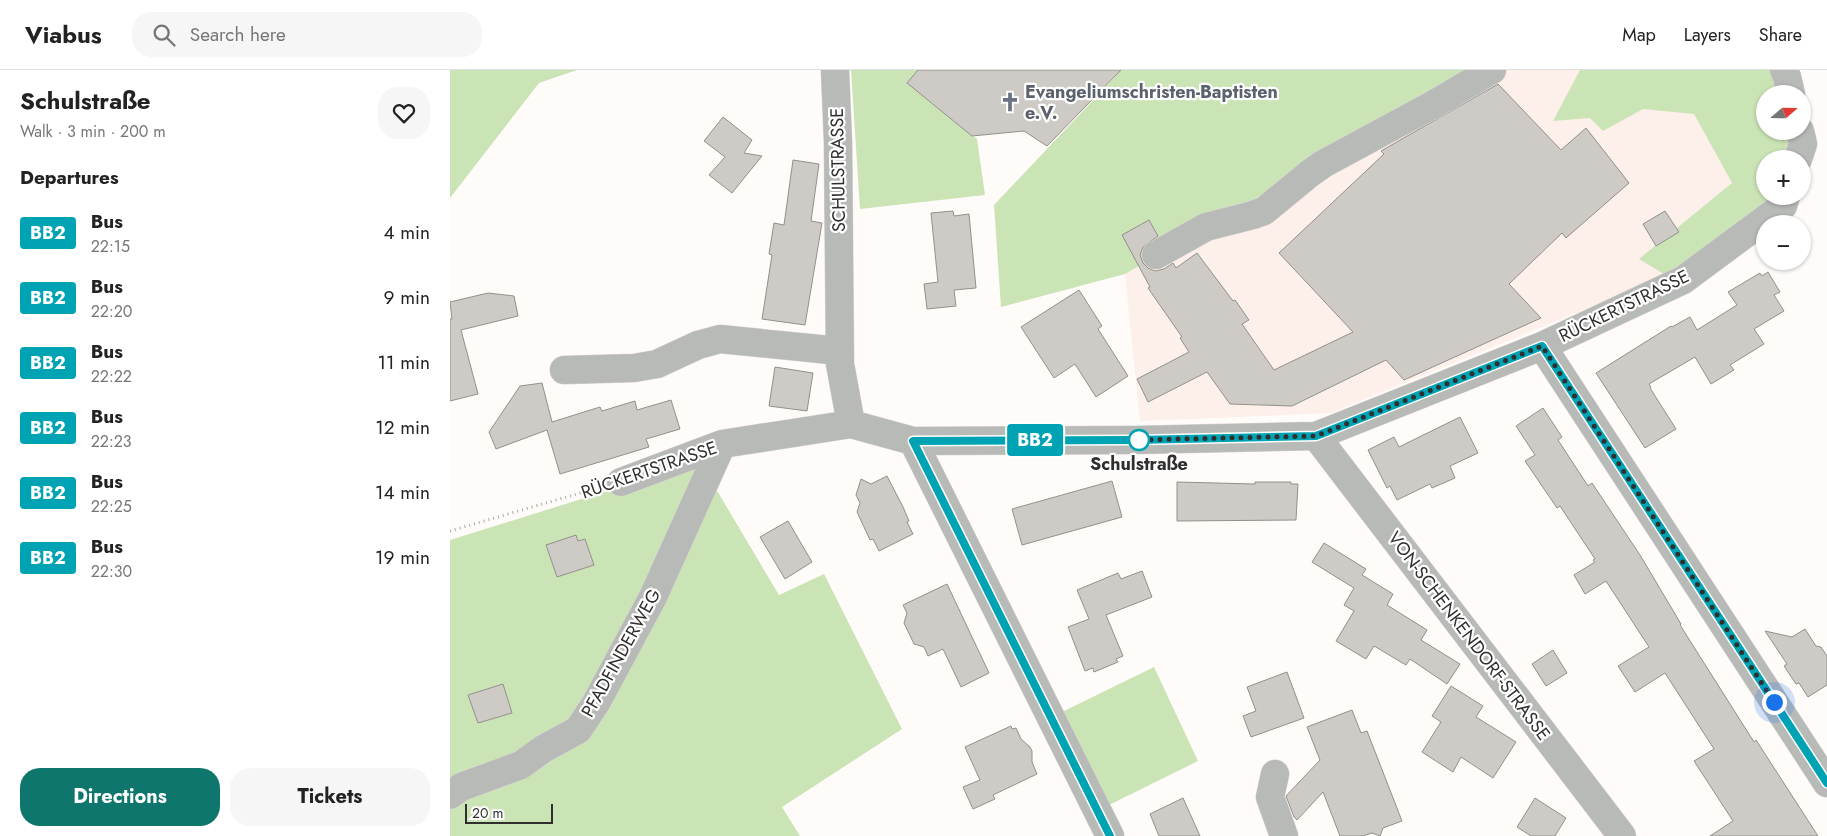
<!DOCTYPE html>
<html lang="en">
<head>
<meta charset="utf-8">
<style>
	:root { --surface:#fff; --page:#f6f6f6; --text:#222; --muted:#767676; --line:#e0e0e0; --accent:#0f766e }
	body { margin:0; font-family:Jost,sans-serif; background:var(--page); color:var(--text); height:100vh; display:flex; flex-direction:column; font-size:19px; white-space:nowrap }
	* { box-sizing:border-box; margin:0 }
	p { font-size:16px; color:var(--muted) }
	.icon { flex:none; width:28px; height:28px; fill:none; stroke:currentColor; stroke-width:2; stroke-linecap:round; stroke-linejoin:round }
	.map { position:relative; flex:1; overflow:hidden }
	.sheet { display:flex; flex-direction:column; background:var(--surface); width:450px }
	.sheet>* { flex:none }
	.badge { padding:0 10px; border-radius:4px; font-size:18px; line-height:32px }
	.needle { width:32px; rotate:70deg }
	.tools { position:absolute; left:1306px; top:15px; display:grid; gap:10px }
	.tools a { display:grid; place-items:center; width:55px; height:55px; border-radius:50%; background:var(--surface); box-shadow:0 1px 4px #0004; font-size:25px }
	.scale { position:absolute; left:15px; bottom:12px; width:88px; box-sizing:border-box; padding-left:5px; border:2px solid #312f2e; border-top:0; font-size:14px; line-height:18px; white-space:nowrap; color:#312f2e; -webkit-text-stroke:4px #fff; paint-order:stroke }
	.you { position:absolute; width:25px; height:25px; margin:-12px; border:4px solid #fff; border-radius:50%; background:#1a73e8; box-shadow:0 0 0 8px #1a73e833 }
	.map>.badge { position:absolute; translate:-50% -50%; box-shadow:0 0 0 2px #fff }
	h2 { padding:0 20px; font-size:19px; line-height:45px }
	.round { display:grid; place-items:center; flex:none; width:52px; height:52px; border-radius:20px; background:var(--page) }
	.overview { display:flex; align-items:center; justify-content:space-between; height:85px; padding:0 20px }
	h1 { font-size:24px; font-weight:700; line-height:38px }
	.cta { display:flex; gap:10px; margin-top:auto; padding:10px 20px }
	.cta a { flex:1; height:58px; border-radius:20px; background:var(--accent); color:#fff; font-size:20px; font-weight:700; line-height:58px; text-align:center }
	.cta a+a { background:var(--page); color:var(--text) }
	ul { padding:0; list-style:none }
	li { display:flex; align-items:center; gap:15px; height:65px; padding:0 20px }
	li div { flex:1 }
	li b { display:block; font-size:19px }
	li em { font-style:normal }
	li .badge { min-width:55px; font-weight:700; text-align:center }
	header { display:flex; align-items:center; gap:30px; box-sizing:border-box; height:70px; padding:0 25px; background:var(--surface); border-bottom:1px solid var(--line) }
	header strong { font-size:24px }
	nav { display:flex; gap:28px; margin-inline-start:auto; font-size:18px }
	.search { width:350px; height:45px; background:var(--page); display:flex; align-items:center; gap:12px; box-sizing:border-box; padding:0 18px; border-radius:20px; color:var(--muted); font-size:19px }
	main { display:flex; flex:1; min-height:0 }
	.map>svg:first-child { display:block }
	.built { fill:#fdefe9 }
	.green { fill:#cbe4b6 }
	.building { fill:#cecbc6; stroke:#93908c }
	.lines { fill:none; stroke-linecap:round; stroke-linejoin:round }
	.minor-casing { stroke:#d9d6d4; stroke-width:29 }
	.path { stroke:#aca9a7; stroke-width:3; stroke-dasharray:1 4; stroke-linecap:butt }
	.minor { stroke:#b8bab7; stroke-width:28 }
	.line-casing { stroke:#fff; stroke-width:11 }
	.line { stroke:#00a3b4; stroke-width:8 }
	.walk { stroke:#312f2e; stroke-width:5; stroke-dasharray:0 9 }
	.stop-dot { fill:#fff; stroke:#00a3b4; stroke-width:2.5 }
	.labels { text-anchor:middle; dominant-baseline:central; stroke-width:4.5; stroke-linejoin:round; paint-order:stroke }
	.worship-label { font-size:18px; font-weight:bold; fill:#5b616d; stroke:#fff; text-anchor:start }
	.street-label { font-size:18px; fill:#312f2e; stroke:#fff }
	.stop-label { font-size:18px; font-weight:bold; fill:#312f2e; stroke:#fff }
</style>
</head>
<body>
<header>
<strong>Viabus</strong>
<div class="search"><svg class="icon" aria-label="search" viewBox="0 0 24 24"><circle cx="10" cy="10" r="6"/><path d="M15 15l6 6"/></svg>Search here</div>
<nav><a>Map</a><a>Layers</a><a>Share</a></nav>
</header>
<main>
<section class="sheet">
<div class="overview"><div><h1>Schulstraße</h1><p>Walk · 3 min · 200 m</p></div><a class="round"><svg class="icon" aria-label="heart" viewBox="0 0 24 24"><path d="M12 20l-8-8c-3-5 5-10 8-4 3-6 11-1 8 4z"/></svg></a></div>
<h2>Departures</h2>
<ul>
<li><span class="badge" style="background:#00a3b4;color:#fff">BB2</span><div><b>Bus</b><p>22:15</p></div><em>4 min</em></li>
<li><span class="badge" style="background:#00a3b4;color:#fff">BB2</span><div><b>Bus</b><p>22:20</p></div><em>9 min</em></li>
<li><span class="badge" style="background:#00a3b4;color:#fff">BB2</span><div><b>Bus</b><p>22:22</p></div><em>11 min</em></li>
<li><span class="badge" style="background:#00a3b4;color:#fff">BB2</span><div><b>Bus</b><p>22:23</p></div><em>12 min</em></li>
<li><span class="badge" style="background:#00a3b4;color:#fff">BB2</span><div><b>Bus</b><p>22:25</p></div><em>14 min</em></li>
<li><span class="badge" style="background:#00a3b4;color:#fff">BB2</span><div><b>Bus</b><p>22:30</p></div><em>19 min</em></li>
</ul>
<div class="cta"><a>Directions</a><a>Tickets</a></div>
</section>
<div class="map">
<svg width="1377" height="766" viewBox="0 0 1377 766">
	<rect width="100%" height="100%" fill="#fefbf9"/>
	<!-- built -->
	<path class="built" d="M1028,0h163l53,44 55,100 -82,62 -336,137 -191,8 -15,-147z"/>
	<!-- green -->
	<path class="green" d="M0,0h127l-38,13 -89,115z
		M401,0h67l-11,13 70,56 8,56 -125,14z
		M656,0h372l-353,204 -124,33 -7,-102 121,-128z
		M1130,0h192l9,24h-16v37h26v28h-26v37h11l-109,80 -28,-17 93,-76 -38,-69 -51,-5 -40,22 -13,-13 -37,3z
		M250,392l79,133 45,-21 78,155 -120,78 18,29h-350v-296z
		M704,597l44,94 -89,44 -47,-93z"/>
	<!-- building -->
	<path class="building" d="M468,0h203l-74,76 -23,-15 -52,5 -65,-53z
		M1048,14l63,66 25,-22 43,55 -63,55 -4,-5 -53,51 32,34 -137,62 -18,-20 -94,46 -62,-2 -23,-32 -59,30 -11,-23 52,-27 -9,-14 2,-1 -34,-49 2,-1 -28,-52 27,-15 9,16 -15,11 -3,8 3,8 5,5 7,3 9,-2 9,-6 3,5 21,-15 36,48 2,-1 14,20 -7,4 32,46 79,-38 -74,-79 105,-99 -3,-3z
		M273,47l29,23 -8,13 18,3 -30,37 -23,-18 16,-18 -21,-16z
		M343,90l26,4 -8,57 11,2 -17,102 -43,-6 10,-64 -3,-1 5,-31 10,2z
		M503,141l1,5 15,-2 7,74 -22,2 2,16 -29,3 -3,-25 14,-2 -7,-69z
		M1215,141l14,21 -23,14 -13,-22z
		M1318,202l12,20 -6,3 10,16 -30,18 10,15 -34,21 4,5 -23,14 -16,-27 -46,27 2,3 -1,1 26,41 -31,19 -49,-75 75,-47 1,1 18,-10 7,13 40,-25 -9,-13 32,-19 2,3z
		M629,220l23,36 -4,3 30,47 -32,21 -21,-33 -21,14 -33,-51z
		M38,223l26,3 4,20 -57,14 17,64 -28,7v-82h2l-2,-17z
		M325,297l38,6 -6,38 -38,-5z
		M92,313l10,39 48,-15 2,4 33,-10 2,9 34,-10 9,29 -34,10 3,8 -89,27 -13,-44 -51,19 -7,-17 31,-46z
		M1093,338l19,29 -4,3 30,46 4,-3 48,72 41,69 -1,1 74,117 2,-2 62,96h-108l23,-15 -39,-60 20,-12 -49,-76 -30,19 -17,-26 31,-19 -43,-66 -21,13 -11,-19 21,-13 -2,-2 2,-1 -35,-53 -3,2 -32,-47 10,-6 -19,-29z
		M1010,347l18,36 -28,13 5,12 -23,10 -2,-4 -33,16 -7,-14 -3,2 -19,-38 26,-13 5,10z
		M437,406l16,31 6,14 -2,1 6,12 -34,17 -6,-12 -3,1 -13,-28 3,-9 -4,-8 5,-16 10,5z
		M662,411l10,36 -100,28 -10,-36z
		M727,412l78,2v-2h36v2h7l-2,36 -119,1z
		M338,451l24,41 -27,17 -25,-42z
		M126,465l2,6 7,-2 9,26 -37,12 -11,-32z
		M874,473l42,26 -4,6 31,19 -6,11 40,25 -6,10 39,24 -13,20 -37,-25 -4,6 -32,-19 -8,13 -30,-18 18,-30 -10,-6 10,-17 -42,-26z
		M692,501l10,26 -46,18 17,41 -7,3 2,3 -24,10 -1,-4 -8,3 -17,-44 21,-8 -12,-29 41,-17 3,6z
		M497,514l42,89 -28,14 -18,-38 -15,7 -4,-9 -10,-3 -10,-21 3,-10 -4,-8z
		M1355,559l11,17 5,1 6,9v29l-19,12 -9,-14 -3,1 -12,-18 3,-2 -22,-33 27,6z
		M1103,580l14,23 -21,13 -14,-22z
		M837,602l17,46 -53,19 -8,-21 13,-5 -9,-24z
		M53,614l9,29 -34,10 -10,-28z
		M1001,616l32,20 -7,11 40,25 -23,36 -32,-21 -8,15 -31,-20 19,-30 -9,-6z
		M902,640l9,23 6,-2 35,90 -19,7 -3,8 -8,-3 -9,3h-23l-17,-44 -26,28 -3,-3 -8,-21 34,-36 -13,-33z
		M561,656l1,3 4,-1 5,11 9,8 2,4v11l5,12 -44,21 2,4 -22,10 -10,-22 17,-7 -15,-33z
		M733,728l17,38h-41l-9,-22z
		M1085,728l31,20 -11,18h-24l-14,-9z"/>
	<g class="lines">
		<defs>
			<path id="minor" d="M385,0l3,72 2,222 11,60
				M1334,0l3,7 4,17
				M1348,89l5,-15 -3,-13
				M706,185l50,-28 47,-12 11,-4 45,-37 14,-10 111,-60 58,-34
				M1092,276l285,437
				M114,300l70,-2 23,-4 41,-19 22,-6 120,12
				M866,366l306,400
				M463,371l197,395
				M171,412l101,-38 129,-20 62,17 223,-1 180,-4 226,-90 141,-66 100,-74 3,-10
				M825,704l-5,23 14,39
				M0,725l11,-8 60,-22 22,-16 35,-19 18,-27 57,-106 69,-153"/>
		</defs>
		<!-- minor casing -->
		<use href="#minor" class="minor-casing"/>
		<!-- path -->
		<path class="path" d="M0,461l144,-42"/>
		<!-- minor -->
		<use href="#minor" class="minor"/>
	</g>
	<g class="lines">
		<defs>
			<path id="line" d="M660,766l-197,-395 223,-1 180,-4 226,-90 285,437"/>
		</defs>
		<!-- line casing -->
		<use href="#line" class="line-casing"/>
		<!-- line -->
		<use href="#line" class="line"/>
		<!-- walk -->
		<path class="walk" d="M689,370h-3l180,-4 226,-90 232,356"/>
	</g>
	<!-- icons -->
	<defs>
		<symbol id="church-bare" viewBox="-9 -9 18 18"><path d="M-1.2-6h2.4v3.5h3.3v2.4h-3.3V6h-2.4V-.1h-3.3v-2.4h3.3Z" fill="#6b7280" stroke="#fff" stroke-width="2.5" paint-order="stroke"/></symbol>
	</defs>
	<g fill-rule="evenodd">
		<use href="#church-bare" x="546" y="18" width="28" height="28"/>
	</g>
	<!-- markers -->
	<circle class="stop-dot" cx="689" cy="370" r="10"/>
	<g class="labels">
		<!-- worship labels -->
		<g class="worship-label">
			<text x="575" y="22">Evangeliumschristen-Baptisten<tspan x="575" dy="21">e.V.</tspan></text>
		</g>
		<!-- street labels -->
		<g class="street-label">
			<text transform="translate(388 100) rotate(-91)">SCHULSTRASSE</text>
			<text transform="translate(1174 236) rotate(-26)">RÜCKERTSTRASSE</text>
			<text transform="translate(199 400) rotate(-19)">RÜCKERTSTRASSE</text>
			<text transform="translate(1019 566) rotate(53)">VON-SCHENKENDORF-STRASSE</text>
			<text transform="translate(171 583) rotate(-61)">PFADFINDERWEG</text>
		</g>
		<!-- stop labels -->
		<g class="stop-label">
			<text x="689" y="394">Schulstraße</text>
		</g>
	</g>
</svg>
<div class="tools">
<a><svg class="needle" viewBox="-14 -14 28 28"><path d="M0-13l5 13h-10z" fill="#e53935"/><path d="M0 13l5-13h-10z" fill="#767676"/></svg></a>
<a>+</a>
<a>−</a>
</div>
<div class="scale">20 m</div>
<div class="you" style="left:1324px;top:632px"></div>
<b class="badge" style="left:585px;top:370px;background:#00a3b4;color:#fff">BB2</b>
</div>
</main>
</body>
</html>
